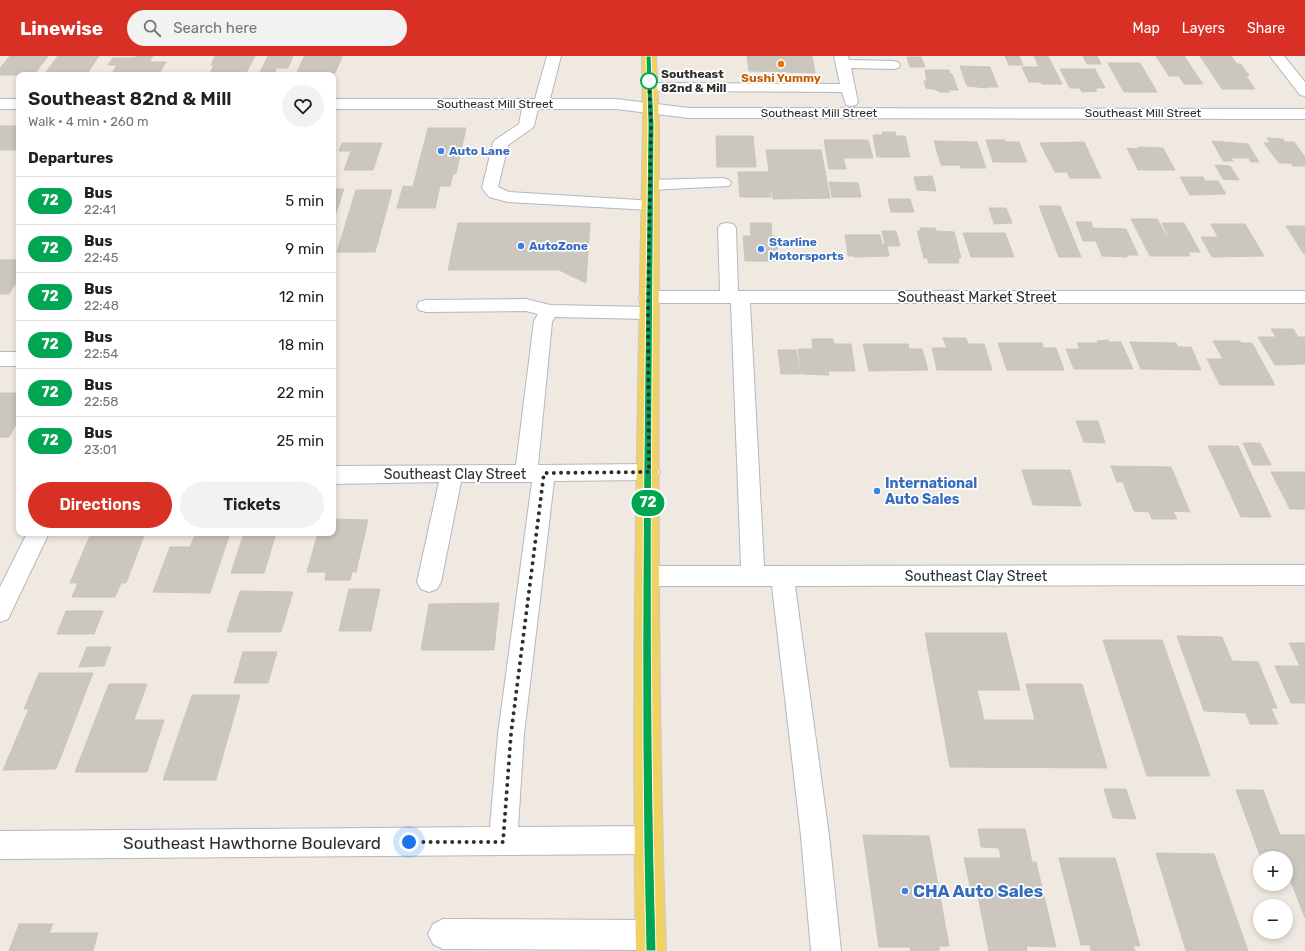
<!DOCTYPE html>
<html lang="en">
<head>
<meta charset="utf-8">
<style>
	:root { --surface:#fff; --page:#f2f2f2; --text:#202124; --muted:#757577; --line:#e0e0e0; --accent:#d93025 }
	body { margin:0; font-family:Rubik,sans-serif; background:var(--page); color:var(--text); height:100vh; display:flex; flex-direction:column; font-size:15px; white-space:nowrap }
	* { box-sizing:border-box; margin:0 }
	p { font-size:13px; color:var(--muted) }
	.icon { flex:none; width:22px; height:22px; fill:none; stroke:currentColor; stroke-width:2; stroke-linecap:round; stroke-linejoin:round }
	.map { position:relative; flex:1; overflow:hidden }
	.panel { position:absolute; left:16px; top:16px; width:320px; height:464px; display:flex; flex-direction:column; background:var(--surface); border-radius:8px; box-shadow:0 2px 6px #0003 }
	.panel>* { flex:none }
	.badge { padding:0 8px; border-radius:13px; font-size:14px; line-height:26px }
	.buttons { position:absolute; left:1253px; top:795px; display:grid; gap:8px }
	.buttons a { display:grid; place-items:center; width:40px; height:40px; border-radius:50%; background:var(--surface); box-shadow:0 2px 6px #0003; font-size:20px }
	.you { position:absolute; width:20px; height:20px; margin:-10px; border:3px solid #fff; border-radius:50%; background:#1a73e8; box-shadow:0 0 0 6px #1a73e833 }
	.map>.badge { position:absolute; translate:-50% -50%; box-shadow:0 0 0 2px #fff }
	h2 { padding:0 12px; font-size:15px; line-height:36px }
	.round { display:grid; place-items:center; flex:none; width:42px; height:42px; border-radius:21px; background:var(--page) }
	.overview { display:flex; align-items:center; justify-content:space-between; height:68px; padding:0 12px }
	h1 { font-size:19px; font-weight:600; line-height:30px }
	.primary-button { display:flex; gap:8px; margin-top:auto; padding:8px 12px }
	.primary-button a { flex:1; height:46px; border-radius:24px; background:var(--accent); color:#fff; font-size:16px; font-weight:600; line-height:46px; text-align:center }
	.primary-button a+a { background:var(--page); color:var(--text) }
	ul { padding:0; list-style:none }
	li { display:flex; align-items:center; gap:12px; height:48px; padding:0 12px; border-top:1px solid var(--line) }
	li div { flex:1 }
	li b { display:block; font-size:15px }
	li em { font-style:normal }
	li .badge { min-width:44px; font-weight:700; text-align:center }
	header { display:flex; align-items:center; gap:24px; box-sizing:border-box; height:56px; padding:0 20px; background:var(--accent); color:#fff }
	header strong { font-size:19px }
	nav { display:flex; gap:22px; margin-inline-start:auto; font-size:14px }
	.search { width:280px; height:36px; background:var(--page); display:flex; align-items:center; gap:10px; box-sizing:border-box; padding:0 14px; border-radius:22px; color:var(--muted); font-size:15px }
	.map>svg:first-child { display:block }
	.building { fill:#cbc7bf; stroke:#cbc5ba }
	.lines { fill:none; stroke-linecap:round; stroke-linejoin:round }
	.minor-casing { stroke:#b4b7c1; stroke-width:2 }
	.major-casing { stroke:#c9c9c9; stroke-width:2 }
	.minor { fill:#fff; fill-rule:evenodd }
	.major { fill:#f2d163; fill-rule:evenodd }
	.line { fill:#00a651; stroke:#fff }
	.walk { stroke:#2e2e2e; stroke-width:4; stroke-dasharray:0 7.2 }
	.food-dot { fill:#e8710a; stroke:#fff; stroke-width:1.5 }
	.stop-dot { fill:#fff; stroke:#00a651; stroke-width:2 }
	.shop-dot { fill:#3f7fe0; stroke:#fff; stroke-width:1.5 }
	.labels { text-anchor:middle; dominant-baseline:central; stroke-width:3.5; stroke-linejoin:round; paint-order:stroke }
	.far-stop-label { font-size:12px; font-weight:bold; fill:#2e2e2e; stroke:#fff; text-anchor:start }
	.far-food-label { font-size:12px; font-weight:bold; fill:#c56008; stroke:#fff }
	.far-street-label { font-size:12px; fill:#2e2e2e; stroke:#fff }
	.far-shop-label { font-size:12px; font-weight:bold; fill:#366cbe; stroke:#fff; text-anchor:start }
	.street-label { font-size:14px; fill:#2e2e2e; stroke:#fff }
	.shop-label { font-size:14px; font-weight:bold; fill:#366cbe; stroke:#fff; text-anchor:start }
	.near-street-label { font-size:17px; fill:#2e2e2e; stroke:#fff }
	.near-shop-label { font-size:17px; font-weight:bold; fill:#366cbe; stroke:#fff; text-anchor:start }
</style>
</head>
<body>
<header>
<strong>Linewise</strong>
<div class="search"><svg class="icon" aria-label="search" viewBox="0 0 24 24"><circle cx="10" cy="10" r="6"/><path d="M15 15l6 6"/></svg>Search here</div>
<nav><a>Map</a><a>Layers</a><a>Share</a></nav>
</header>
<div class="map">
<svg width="1305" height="895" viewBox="0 0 1305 895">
	<rect width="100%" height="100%" fill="#efe9e1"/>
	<!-- building -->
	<path class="building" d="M10,0h38l-14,19h-34v-7z
		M58,0h41l-13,19h-42z
		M140,0h13l-4,6h17l-7,12 -48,1 6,-10h-9l5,-7h20z
		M215,0h40l-10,19h-36l5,-10h-3z
		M268,0h25l-5,12h-11l-4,7h-14z
		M316,0h22l4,1 -7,16h-11l-1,2h-18l2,-2 -10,-1 7,-15z
		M747,0h65l3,17 -66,-2z
		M1005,0h14l4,9h-14z
		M1034,0h14l14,28h-20l-1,-2h-12l-7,-15h17z
		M1083,0h14l4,8h-14z
		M1156,0h28l19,28h-19l-5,-8h-10z
		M1200,0h31l6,8h4l8,12h-3l9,13h-33z
		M907,1h14l4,10h-15z
		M1108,7h32l17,29h-33z
		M960,10l30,1 8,20h-11v1l-20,-2z
		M1060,13h35l10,19h-10l2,3 -15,1 -2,-4h-10z
		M925,14h24l1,4h2l6,16h-9l1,2h-11l-2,-2 -11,-2 -2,-7h3z
		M0,70h19v21l-2,3h-17z
		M428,72h38l-10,46h-3l-3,12h-10l-5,22h-38l6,-22 10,1z
		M882,76h13l1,4h9l5,21h-33l-4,-22h10z
		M716,80h37l3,31h-39z
		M1267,82l16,1 2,3h9l11,15v9h-12l-2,-3h-12l-15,-20h6z
		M824,84h44l5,18h-30l3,11h-17z
		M986,84h19l1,2h13l8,20h-34z
		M934,85l43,1 9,26h-25l-1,-3h-19z
		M1212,85l36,3 11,18h-8l-2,-4h-18l2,3h-10z
		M1084,86l17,36h-31l-3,-6h-12l-15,-29z
		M342,87h40l-9,27h-29l7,-19h-12z
		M1138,91l25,1 12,22h-37l-11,-22 12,1z
		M766,94h55l9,48 -57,1z
		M1215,109l15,1 9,14 -16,-1z
		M738,116h31l2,25h-31z
		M932,120l4,15 -19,-1 -3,-13z
		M1180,121h23l2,4h13l8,13 -36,1z
		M829,126l29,1 3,14h-29z
		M333,133h11l-11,33z
		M356,134h36l-17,62h-38z
		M888,143h22l4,13h-23z
		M1039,150h21l21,51h-22z
		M989,152h17l6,15 -18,1z
		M1131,163h26l9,16h2l-6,-12h22l16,29h-12l2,4h-40z
		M1076,166h15l2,6 33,1 12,26h-12l1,2 -25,-1 -6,-15h-13z
		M458,167h132l-4,60 -27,-13h-111z
		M750,167h21l1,13h4l3,25h-34l-2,-25h8z
		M1211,168h34l19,32 -52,1 -11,-20h17z
		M1286,170h19v28h-1z
		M920,172h15l1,3 18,1 7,26h-3l1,5h-30l-2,-5h-3l-7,-27h4z
		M882,175h14l4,15h-13l2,10 -34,1v-1h-7l-3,-21h35l2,9h3z
		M963,177h42l9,24h-43z
		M0,204h19v18l-10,16h-9z
		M1271,273h22l5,8h7v27l-30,1 -17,-28h18z
		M943,282h23l2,6h16l8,26h-55l-5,-22h15z
		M812,283h21l1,5h17l4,27h-27l1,4 -28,-1 -3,-25h15z
		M1108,284l1,2h12l12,27h-59l-8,-20h14l-3,-6h21l-1,-2z
		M1213,285h27l1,2h11l23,42h-55l-13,-26h16z
		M1130,286l46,1 2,4h13l10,23 -60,-1z
		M998,287h44l1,5h13l8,22h-57z
		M863,288h45l1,5h13l6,21 -59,1z
		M778,294h18l4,24h-19z
		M0,337h19v26l-10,18h-9z
		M1076,365h22l7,22 -21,-1z
		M1243,387h17l11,22h-18z
		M1208,390h30l33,71h-30z
		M1111,410l60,1 19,45 -17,-1 4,8h-25l-3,-7 -15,-1 -11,-29h-6z
		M1022,414h48l11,36 -48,-1z
		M1271,416h34v37h-15z
		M333,463l35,1 -12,52h-4l-2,8h-25l1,-8h-19l11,-39h15z
		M91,477h54l-19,50h-5l-6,14h-43l6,-14h-8z
		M196,477h34l-20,60 -57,-1 17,-45h20z
		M244,477h32l-12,40h-33z
		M349,533h31l-9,42h-32z
		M240,535l53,1 -12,40h-54z
		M499,547l-5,47h-73l8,-46z
		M66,555h37l-9,23h-37z
		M925,577h81l14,57h-43l7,30h51l-9,-36h56l25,84 -157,-1z
		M1177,580l45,1 10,24 26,1 19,46h-6l7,16h-28l-4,-11 -42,-2z
		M1103,584h59l48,136h-63z
		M1289,587h16v60h-14l-16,-37h25z
		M87,591h24l-7,19 -25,1z
		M243,596h34l-9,31h-34z
		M39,617h54l-37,96 -53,1 26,-61h-5z
		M109,628h38l-13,36h30l-17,52h-72z
		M192,639h48l-24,85h-53z
		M1104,733h22l10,30 -23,-1z
		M1236,734h27l17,45h25v83l-15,-39h-4v-21h-25z
		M978,773h47l7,33h4l20,85 -30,-1 1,5h-38l-13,-65h-6l-6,-28h37l-2,-10 -18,-1z
		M863,779l66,1 20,110h-10v5h-28l-1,-4h-31z
		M1156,797l58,1 34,97h-62z
		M1059,802h56l25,88h-7l2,5h-44l-1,-6h-9z
		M19,868h34l-4,9h49l-5,18h-84z"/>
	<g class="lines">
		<defs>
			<path id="minor" d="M547,0h14l-11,43h66l73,9 616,1v10l-616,-1 -73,-9h-78l-4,17 -3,3 -23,16 -10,42 11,5 146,9 2,4 -2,4 -6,1 -141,-8 -19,-5 -7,-9 11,-45 2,-3 24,-16 3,-15h-189v-10h202z
				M834,0h14l1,4 44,1 5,1 2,3 -2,3 -5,1 -42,-1 7,34 -2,3 -5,1 -5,-1 -4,-13 -193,-1 -5,-1 -2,-3 2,-3 5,-1 191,1z
				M1270,0h14l21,26v14l-5,-1z
				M0,43h19v10h-19z
				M723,122l6,2 2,3 -2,3 -79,4 -6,-1 -2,-4 2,-4 6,-1z
				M727,167l6,1 3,4 2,63h567v12h-555l14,263 541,-1v20l-510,1 34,250 12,115h-30l-10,-115 -29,-250h-125l-8,-3 -4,-7 4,-7 8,-3h94l-10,-263h-83l-7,-2 -2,-4 2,-4 7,-2h72l-2,-63 3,-4z
				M526,243l24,6 98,2 7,1 2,5 -2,5 -7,1 -93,-2 -3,5 -14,143 111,-1 8,2 3,6 -3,6 -8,2 -95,1 -30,253 -6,93 130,-1 10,4 4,10 -4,10 -10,4 -648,5v-28l490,-4 8,-93 34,-252h-71l-20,100 -4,7 -8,3 -8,-3 -4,-7 22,-100 -106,2v-18l183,-1 18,-144 4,-7 -12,-3 -100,1 -7,-2 -2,-4 2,-4 7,-2z
				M0,296h19v14h-19z
				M27,477h22l-41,86 -8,3v-35z
				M443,863l207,1 10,5 5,10 -5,10 -10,5 -207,-1 -10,-5 -5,-10 5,-10z"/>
			<path id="major" d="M642,0h14l3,68c0,276 -3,551 7,827h-30c-5,-276 2,-551 7,-827z"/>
		</defs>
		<!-- minor casing -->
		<use href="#minor" class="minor-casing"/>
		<!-- major casing -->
		<use href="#major" class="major-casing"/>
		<!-- minor -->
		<use href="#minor" class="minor"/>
		<!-- major -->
		<use href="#major" class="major"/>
	</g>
	<!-- line -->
	<path class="line" d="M646,0h5l3,68c-2,275 -6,551 2,827h-10c-7,-276 -1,-552 2,-827z"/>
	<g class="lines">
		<!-- walk -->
		<path class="walk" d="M409,786h94l8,-108 33,-261 105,-1 -1,-159 3,-189 -2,-43"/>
	</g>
	<!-- markers -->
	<circle class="food-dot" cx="781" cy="8" r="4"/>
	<circle class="stop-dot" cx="649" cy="25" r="8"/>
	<g class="shop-dot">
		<circle cx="441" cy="95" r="4"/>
		<circle cx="521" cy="190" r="4"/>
		<circle cx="761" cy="193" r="4"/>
		<circle cx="877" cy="435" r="4"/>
		<circle cx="905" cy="835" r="4"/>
	</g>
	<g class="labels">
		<!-- far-stop labels -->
		<g class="far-stop-label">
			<text x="661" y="18">Southeast<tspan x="661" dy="14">82nd &amp; Mill</tspan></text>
		</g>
		<!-- far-food labels -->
		<g class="far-food-label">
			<text x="781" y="22">Sushi Yummy</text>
		</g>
		<!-- far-street labels -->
		<g class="far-street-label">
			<text x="495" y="48">Southeast Mill Street</text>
			<text x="819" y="57">Southeast Mill Street</text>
			<text x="1143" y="57">Southeast Mill Street</text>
		</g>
		<!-- far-shop labels -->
		<g class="far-shop-label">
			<text x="449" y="95">Auto Lane</text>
			<text x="769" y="186">Starline<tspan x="769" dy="14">Motorsports</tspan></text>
			<text x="529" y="190">AutoZone</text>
		</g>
		<!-- street labels -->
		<g class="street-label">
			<text x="977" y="241">Southeast Market Street</text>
			<text x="455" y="418">Southeast Clay Street</text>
			<text x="976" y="520">Southeast Clay Street</text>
		</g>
		<!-- shop labels -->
		<g class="shop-label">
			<text x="885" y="427">International<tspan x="885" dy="16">Auto Sales</tspan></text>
		</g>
		<!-- near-street labels -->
		<g class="near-street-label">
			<text x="252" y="787">Southeast Hawthorne Boulevard</text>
		</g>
		<!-- near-shop labels -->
		<g class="near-shop-label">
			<text x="913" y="835">CHA Auto Sales</text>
		</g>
	</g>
</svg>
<div class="buttons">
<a>+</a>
<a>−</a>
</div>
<div class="you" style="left:409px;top:786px"></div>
<b class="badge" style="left:648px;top:447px;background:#00a651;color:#fff">72</b>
<section class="panel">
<div class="overview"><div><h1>Southeast 82nd &amp; Mill</h1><p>Walk · 4 min · 260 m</p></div><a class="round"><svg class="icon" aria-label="heart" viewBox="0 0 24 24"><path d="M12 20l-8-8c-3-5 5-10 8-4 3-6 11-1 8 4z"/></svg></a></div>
<h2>Departures</h2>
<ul>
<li><span class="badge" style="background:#00a651;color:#fff">72</span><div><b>Bus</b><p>22:41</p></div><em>5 min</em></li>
<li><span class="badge" style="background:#00a651;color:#fff">72</span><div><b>Bus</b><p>22:45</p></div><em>9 min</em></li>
<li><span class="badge" style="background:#00a651;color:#fff">72</span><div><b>Bus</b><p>22:48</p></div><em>12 min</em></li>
<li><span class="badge" style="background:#00a651;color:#fff">72</span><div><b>Bus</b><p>22:54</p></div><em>18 min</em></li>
<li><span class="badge" style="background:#00a651;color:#fff">72</span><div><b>Bus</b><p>22:58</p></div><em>22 min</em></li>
<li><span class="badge" style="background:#00a651;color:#fff">72</span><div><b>Bus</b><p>23:01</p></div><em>25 min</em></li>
</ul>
<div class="primary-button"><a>Directions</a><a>Tickets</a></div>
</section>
</div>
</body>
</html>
